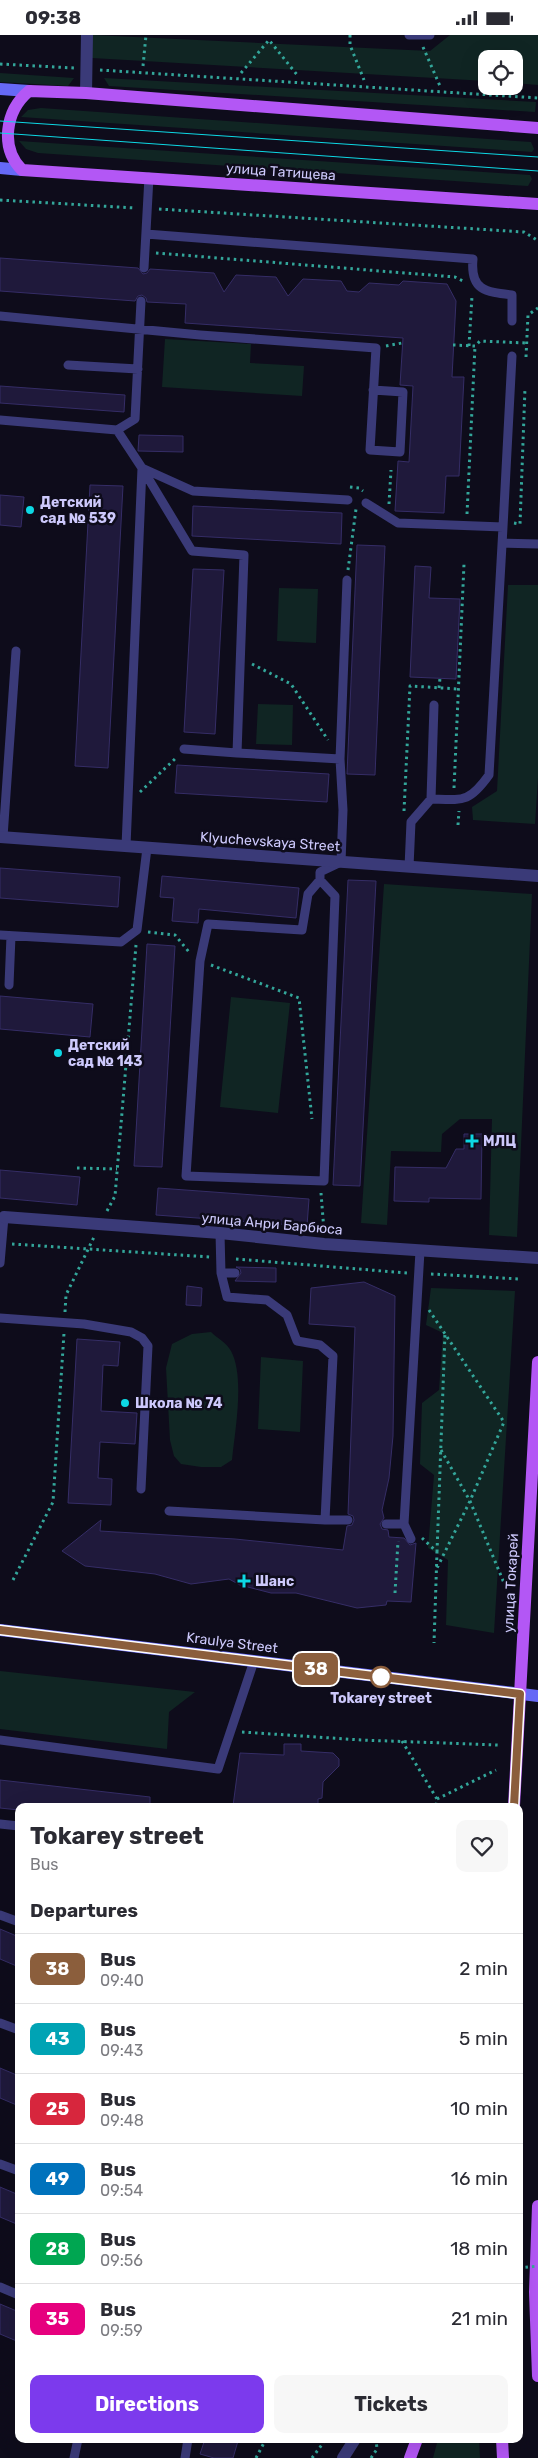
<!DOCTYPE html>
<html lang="en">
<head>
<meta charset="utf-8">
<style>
	:root { --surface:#fff; --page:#f7f7f7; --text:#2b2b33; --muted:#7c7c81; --line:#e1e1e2; --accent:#7c3aed }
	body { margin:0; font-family:Rubik,sans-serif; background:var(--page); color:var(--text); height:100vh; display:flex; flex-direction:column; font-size:19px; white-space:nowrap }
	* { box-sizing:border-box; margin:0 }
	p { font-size:16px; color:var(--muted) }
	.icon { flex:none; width:28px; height:28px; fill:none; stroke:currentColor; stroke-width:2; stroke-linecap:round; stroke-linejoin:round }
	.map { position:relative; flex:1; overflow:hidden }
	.drawer { position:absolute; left:15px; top:1768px; width:508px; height:640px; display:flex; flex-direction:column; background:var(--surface); border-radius:10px; box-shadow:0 5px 20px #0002 }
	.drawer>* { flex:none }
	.badge { padding:0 10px; border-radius:8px; font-size:18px; line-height:32px }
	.fabs { position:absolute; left:478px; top:15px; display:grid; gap:10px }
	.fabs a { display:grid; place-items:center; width:45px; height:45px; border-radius:10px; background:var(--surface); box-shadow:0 5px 20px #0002; font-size:25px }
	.map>.badge { position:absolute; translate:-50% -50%; box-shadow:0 0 0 2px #fff }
	h2 { padding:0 15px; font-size:19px; line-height:45px }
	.round { display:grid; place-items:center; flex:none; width:52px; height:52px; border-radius:10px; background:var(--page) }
	.head { display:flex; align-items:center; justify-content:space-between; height:85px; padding:0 15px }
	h1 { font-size:24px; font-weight:700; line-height:38px }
	.cta { display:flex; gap:10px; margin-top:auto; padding:10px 15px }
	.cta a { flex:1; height:58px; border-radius:10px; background:var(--accent); color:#fff; font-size:20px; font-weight:700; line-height:58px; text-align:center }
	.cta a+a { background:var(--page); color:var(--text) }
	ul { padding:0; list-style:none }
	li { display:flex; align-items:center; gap:15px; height:70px; padding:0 15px; border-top:1px solid var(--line) }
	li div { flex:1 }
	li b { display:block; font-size:19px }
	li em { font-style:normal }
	li .badge { min-width:55px; font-weight:700; text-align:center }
	.status { display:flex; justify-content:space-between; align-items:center; height:35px; padding:0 25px; background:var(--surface); direction:ltr }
	.status svg { height:14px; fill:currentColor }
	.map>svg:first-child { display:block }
	.green { fill:#102523 }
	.building { fill:#1f193b; stroke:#352d66 }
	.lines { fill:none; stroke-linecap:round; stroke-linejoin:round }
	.path { stroke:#33a69a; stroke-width:3; stroke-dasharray:2.5 4; stroke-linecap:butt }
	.service { stroke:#3a3a78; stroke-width:9 }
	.minor { stroke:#3a3a78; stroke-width:12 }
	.secondary { stroke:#6669f6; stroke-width:12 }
	.primary { stroke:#b357f5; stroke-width:12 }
	.tram { stroke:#0dd8e4; stroke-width:1 }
	.path-bridge { stroke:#33a69a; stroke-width:3; stroke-dasharray:2.5 4; stroke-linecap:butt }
	.line-casing { stroke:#fff; stroke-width:11 }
	.line { stroke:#8b5e3c; stroke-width:8 }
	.poi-dot { fill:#0dd8e4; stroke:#0e0c1b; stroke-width:2 }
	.stop-dot { fill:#fff; stroke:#8b5e3c; stroke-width:2.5 }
	.labels { text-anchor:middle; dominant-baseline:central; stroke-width:5; stroke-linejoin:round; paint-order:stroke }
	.street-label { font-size:14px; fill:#cdc9fc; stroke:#0e0c1b }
	.poi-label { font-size:14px; font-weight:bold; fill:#cdc9fc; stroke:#0e0c1b; text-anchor:start }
	.stop-label { font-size:14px; font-weight:bold; fill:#cdc9fc; stroke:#0e0c1b }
</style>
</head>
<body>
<div class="status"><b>09:38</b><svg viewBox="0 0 49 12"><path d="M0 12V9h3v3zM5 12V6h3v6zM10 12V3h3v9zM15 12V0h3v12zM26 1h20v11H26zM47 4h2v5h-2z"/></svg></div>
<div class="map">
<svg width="538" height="2423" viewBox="0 0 538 2423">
	<rect width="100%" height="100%" fill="#0e0c1b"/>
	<!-- green -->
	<path class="green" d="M92,0l338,16 20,-16h88v50l-24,-2v-24h-28v22l-394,-23z
		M0,38l74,5 -6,8 -68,-4z
		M104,43l432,24 -1,10 -426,-26z
		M41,73l490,34 3,7 -2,3 -511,-35 7,-7z
		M19,106l511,34 2,4 -4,7 -490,-33 -12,-4z
		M165,304l86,5 -1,19 54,3 -2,30 -140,-9z
		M508,550h30v193l-3,46 -62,-4 -1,-13 25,-16z
		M279,553l39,1 -2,54 -39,-2z
		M258,669l35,1 -1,40 -36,-1z
		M384,849l148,10 -15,343 -28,-2 3,-116h-32l-18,15 -1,18 -50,-1 -4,74 -26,-2z
		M231,962l59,6 -12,110 -58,-6z
		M431,1253l84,3 -21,342 -48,-8 2,-65 -20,-12 6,-73 -14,-11 2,-61 17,-13 4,-57 -17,-8z
		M211,1297c6,6 16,11 20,19 14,26 4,79 1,109l-11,7h-20l-20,-3 -7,-8 -4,-16 -4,-72 6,-24 20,-10z
		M261,1322l42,4 -3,71 -42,-3z
		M0,1636l195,21 -26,20 -2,37 -167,-20z
		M438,2404h41l1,19h-47z"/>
	<!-- building -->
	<path class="building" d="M0,223l138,10 5,6 4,-1 3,-4 64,4 10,19 12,-17 40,2 12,19 15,-17 38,2 6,10 12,1 10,-9 30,2 4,-4 44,3 9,17 -4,76h12l-5,99h-13l-2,37 -49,-2 3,-50 11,1 4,-76 -13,-1 3,-47 -218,-15 1,-19 -39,-2 -1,-4 -4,-3 -4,1 -3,5 -135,-10z
		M0,351l125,9 -1,17 -124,-9z
		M139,400l44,1v16l-45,-1z
		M90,450l33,1 -15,282 -33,-2z
		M0,460l24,2 -3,30 -21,-2z
		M193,471l149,7 -1,31 -149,-8z
		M357,510l28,1 -10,229 -28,-1z
		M415,531l16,1 -2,31 31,1 -4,80 -46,-2z
		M193,534l31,1 -9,164 -31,-2z
		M177,730l152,9 -2,28 -152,-9z
		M0,833l120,9 -2,30 -118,-9z
		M162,841l137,12 -3,30 -97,-9 -1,14 -26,-2 2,-23 -14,-1z
		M348,845l28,1 -16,305 -27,-1z
		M147,909l28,2 -13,221 -28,-1z
		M0,961l93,8 -3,33 -90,-8z
		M464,1099h18l-1,65 -52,-1v4l-35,-1 1,-34 51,1 10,-19h8z
		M0,1135l80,7 -3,28 -77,-7z
		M158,1153l151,11 -2,27 -151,-11z
		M236,1232l40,1v14l-41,-1 6,-8 -1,-4z
		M364,1247l31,14 -2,140 -4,42 -7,32 2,8 -4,6 2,5 6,1 1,7 15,1 6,7 6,-2 -5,59 -24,-1 -1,4 -29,3 -61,-15h-25l-31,-8 -11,-6 -38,5 -36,-10 -70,-8 -23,-15 39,-31 -1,11 135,8 108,11 4,-24 5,-1 2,-5 -1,-4 -5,-2 7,-187 -46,-3 2,-36z
		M187,1251l15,2 -1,18 -15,-1z
		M77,1304l43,3 -2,24 -15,-1 -2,46 36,2 -2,31 -35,-2 -2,36 14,1 -1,26 -43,-2z
		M284,1709h17v7l32,2 6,6v7l-16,16 -1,16 -4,1v7h-85l7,-53 44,2z
		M0,1745l150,17v9h-131v4l-19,-2z
		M0,1894l19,8v30l-19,-8z
		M0,2033l19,8v30l-19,-8z
		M0,2152l19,8v30l-19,-8z
		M0,2269l19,8v30l-19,-8z
		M205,2404l33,2 -5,17h-19l-14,-4z"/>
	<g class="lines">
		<!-- path -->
		<path class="path" d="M350,0v10l14,35
			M423,12l17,39
			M0,29l74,4
			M143,31l3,-31
			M100,35l438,28
			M241,38l28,-33 29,36
			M0,165l135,8
			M159,174l365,23 13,8
			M156,218l299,24 8,4
			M453,310l22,1 5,-5 46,2
			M386,311l16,-3
			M469,311l3,-50
			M526,322l2,-42 10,-7
			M350,452l9,1 4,3
			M389,469l2,-34
			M467,479l8,-168
			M514,488l6,1 5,-136
			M348,535l8,-61
			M252,629l39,20 37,56
			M439,653l1,-10
			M454,753l10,-224
			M140,757l37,-35
			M404,776l6,-125 48,3
			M458,790l1,-14
			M148,897l27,3 14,17
			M211,930l88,33 13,121
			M77,1133l40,1
			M321,1158l3,38
			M107,1176l8,-15 21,-251
			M12,1209l198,13
			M236,1224l171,14
			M431,1239l89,5
			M429,1275l75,112 -34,79 -34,69
			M65,1277l1,-17 28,-58
			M441,1415l29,51 34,82
			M422,1503l15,14 -3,91
			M437,1517l8,-219
			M13,1545l40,-78 11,-169
			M395,1558l3,-52
			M242,1697l119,8 137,5
			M402,1706l35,58 -1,7
			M437,1764l59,-29
			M256,2423l10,-19
			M312,2423l14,-19
			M371,2423l6,-9 -1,-10"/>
		<!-- service -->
		<path class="service" d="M409,0h21
			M146,199l327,25c-3,31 12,33 39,36v26
			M144,233l5,-91
			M141,266l-6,118 -18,11 25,38 51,23 155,9
			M0,281l200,19 176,13 -6,102 30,2 3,-60 -30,-2
			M68,330l70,4
			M0,385l117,10
			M142,433l50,83 52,4 -7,198 103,6
			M366,468l32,20 105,4 -14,248c-20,28 -26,25 -58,24l-20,23 -2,45
			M503,492l9,-171
			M502,508l36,1
			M184,714l53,4
			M431,764l3,-94
			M3,802l13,-186
			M126,811l16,-378
			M320,845l-12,14 -6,36 -94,-6 -8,37 -14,215 138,5 11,-285 -15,-16v-8l21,-10 2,-52 -3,-51 7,-179
			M0,900l121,7 16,-12 10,-82
			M9,950l2,-49
			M0,1228l4,-46
			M221,1238h14
			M0,1283l84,6 47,8 11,6 6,8 -7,143
			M169,1476l156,9 8,-164 -13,-11 -23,-4 -10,-26 -20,-15 -40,-3 -6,-24 -1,-40
			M325,1485h23
			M386,1489h18
			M411,1504l-7,-15 16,-273
			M0,1705l218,29 36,-108
			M0,1789l19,2
			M0,1880l19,7
			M0,1988l19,7
			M0,2129l19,7
			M0,2252l19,8
			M74,2423l4,-19
			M185,2423l3,-19"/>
		<!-- minor -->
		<path class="minor" d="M86,58l1,-58
			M0,802l538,39
			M4,1182l216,16 104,11 214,14
			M343,2423l12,-19"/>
		<!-- secondary -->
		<path class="secondary" d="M0,54l29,2
			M0,133l22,2
			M0,1595l538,66"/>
		<!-- primary -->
		<path class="primary" d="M538,93l-452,-35 -57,-2c-24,20 -29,57 -7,79l516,34
			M514,1771l24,-444
			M538,2171l-3,86 3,84
			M502,2404l1,19
			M410,2423l7,-19"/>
		<!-- tram -->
		<path class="tram" d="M0,86l538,36
			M0,98l538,38"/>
		<!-- path-bridge -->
		<path class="path-bridge" d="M519,2233l19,-2"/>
	</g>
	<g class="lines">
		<defs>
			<path id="line" d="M0,1595l520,64 -6,112"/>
		</defs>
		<!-- line casing -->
		<use href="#line" class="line-casing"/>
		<!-- line -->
		<use href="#line" class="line"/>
	</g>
	<!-- markers -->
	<g class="poi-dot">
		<circle cx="30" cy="475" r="5"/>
		<circle cx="58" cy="1018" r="5"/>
		<path d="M469.5 1098.5h5v5h5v5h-5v5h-5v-5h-5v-5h5z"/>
		<circle cx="125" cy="1368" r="5"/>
		<path d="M241.5 1538.5h5v5h5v5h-5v5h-5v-5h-5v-5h5z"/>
	</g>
	<circle class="stop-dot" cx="381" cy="1642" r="10"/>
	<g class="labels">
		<!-- street labels -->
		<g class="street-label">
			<text transform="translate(281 137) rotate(4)">улица Татищева</text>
			<text transform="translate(270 807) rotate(4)">Klyuchevskaya Street</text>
			<text transform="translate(272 1189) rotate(5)">улица Анри Барбюса</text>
			<text transform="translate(511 1548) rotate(-87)">улица Токарей</text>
			<text transform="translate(232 1608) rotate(7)">Kraulya Street</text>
		</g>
		<!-- poi labels -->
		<g class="poi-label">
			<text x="40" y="467">Детский<tspan x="40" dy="16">сад № 539</tspan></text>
			<text x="68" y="1010">Детский<tspan x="68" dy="16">сад № 143</tspan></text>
			<text x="483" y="1106">МЛЦ</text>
			<text x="135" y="1368">Школа № 74</text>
			<text x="255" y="1546">Шанс</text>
		</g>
		<!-- stop labels -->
		<g class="stop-label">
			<text x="381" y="1663">Tokarey street</text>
		</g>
	</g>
</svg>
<div class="fabs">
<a><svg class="icon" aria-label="locate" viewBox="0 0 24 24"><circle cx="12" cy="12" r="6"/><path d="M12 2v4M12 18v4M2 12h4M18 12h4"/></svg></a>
</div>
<b class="badge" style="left:316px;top:1634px;background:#8b5e3c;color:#fff">38</b>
<section class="drawer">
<div class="head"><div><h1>Tokarey street</h1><p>Bus</p></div><a class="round"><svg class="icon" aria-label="heart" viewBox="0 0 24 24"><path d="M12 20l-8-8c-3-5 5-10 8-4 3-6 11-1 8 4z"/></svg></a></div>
<h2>Departures</h2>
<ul>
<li><span class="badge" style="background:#8b5e3c;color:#fff">38</span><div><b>Bus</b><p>09:40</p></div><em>2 min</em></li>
<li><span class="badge" style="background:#00a3b4;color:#fff">43</span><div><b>Bus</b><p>09:43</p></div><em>5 min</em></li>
<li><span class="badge" style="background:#d7263d;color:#fff">25</span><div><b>Bus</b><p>09:48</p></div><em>10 min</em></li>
<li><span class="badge" style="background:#0072bc;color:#fff">49</span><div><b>Bus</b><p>09:54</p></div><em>16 min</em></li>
<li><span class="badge" style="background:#00a651;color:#fff">28</span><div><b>Bus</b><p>09:56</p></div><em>18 min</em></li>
<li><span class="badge" style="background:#e6007e;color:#fff">35</span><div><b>Bus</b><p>09:59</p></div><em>21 min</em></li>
</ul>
<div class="cta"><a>Directions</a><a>Tickets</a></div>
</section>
</div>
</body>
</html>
